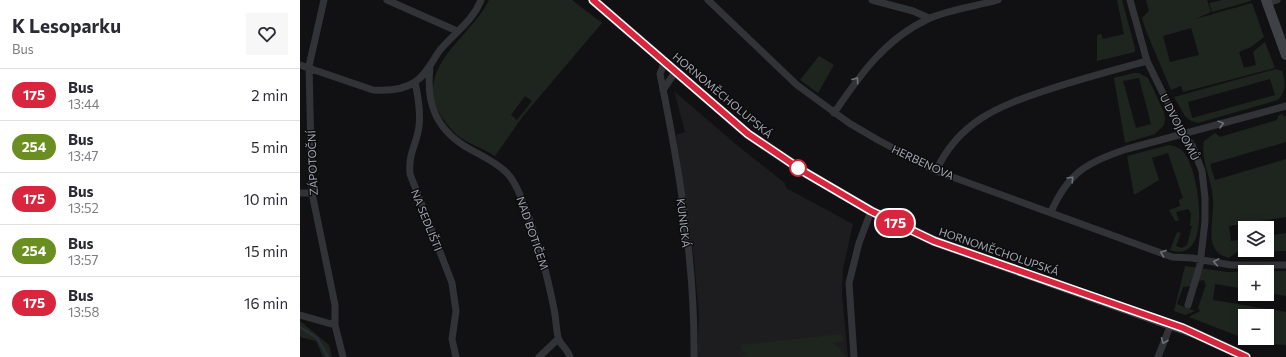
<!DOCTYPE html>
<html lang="en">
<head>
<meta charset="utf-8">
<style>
	:root { --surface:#fff; --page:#f7f7f7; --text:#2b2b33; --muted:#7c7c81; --line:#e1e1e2 }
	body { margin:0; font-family:Commissioner,sans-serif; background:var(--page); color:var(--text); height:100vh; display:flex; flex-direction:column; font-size:15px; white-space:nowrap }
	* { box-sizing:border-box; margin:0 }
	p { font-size:13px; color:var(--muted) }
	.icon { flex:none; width:22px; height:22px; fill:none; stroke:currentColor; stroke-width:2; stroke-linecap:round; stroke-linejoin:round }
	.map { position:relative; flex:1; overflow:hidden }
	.details { display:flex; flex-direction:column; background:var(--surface); width:300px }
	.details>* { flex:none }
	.badge { padding:0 8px; border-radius:13px; font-size:14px; line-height:26px }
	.controls { position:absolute; left:938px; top:221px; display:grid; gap:8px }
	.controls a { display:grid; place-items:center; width:36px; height:36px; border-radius:0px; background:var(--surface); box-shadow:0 2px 10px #0003; font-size:20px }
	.map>.badge { position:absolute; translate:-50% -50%; box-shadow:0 0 0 2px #fff }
	.round { display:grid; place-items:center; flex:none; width:42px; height:42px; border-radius:0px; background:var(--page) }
	.head { display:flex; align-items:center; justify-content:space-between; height:68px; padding:0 12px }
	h1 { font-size:19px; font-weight:700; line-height:30px }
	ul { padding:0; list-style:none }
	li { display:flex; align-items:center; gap:12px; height:52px; padding:0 12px; border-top:1px solid var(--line) }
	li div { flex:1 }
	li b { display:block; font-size:15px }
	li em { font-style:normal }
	li .badge { min-width:44px; font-weight:700; text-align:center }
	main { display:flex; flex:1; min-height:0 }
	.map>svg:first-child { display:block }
	.built { fill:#1d1d1f }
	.green { fill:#1e251f; fill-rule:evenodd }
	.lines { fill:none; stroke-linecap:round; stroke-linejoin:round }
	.stream { stroke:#282e36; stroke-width:2.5 }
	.street { stroke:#323337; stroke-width:7 }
	.secondary { stroke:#404147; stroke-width:10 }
	.oneway { stroke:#70727b }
	.line-casing { stroke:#fff; stroke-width:9 }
	.line { stroke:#d7263d; stroke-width:6 }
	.stop-dot { fill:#fff; stroke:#d7263d; stroke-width:2 }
	.labels { text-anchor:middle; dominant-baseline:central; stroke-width:3; stroke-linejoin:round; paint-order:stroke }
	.street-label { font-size:11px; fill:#a3a6b3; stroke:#0c0c0d }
</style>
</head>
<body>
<main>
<section class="details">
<div class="head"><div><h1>K Lesoparku</h1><p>Bus</p></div><a class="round"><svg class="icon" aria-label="heart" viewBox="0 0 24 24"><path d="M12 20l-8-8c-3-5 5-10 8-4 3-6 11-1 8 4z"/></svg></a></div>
<ul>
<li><span class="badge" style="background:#d7263d;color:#fff">175</span><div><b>Bus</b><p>13:44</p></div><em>2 min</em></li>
<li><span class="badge" style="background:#6b8e23;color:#fff">254</span><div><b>Bus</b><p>13:47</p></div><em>5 min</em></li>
<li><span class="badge" style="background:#d7263d;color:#fff">175</span><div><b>Bus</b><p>13:52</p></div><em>10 min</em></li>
<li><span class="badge" style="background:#6b8e23;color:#fff">254</span><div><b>Bus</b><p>13:57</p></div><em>15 min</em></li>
<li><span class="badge" style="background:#d7263d;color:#fff">175</span><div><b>Bus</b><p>13:58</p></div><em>16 min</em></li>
</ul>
</section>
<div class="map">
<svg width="986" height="357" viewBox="0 0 986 357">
	<rect width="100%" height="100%" fill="#111113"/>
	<!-- built -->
	<path class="built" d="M374,91l64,55 47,37 1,5 67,36 -10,45 -1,25 6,63h-151l2,-41 -5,-58 -18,-123 9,-3z"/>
	<!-- green -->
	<path class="green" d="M189,0h83l30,23 -79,93 -28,40c-12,-8 -27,-12 -38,-21 -8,-7 -14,-16 -19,-24 -22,-46 34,-75 51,-111zM225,96l7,5 -15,19 -6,-5z
		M817,0h5l13,48v4l-38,9v-26l4,-1 2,5 21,-5z
		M846,0h61l4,12 -16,7 57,-16 12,34 -13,10 -12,5 5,16 12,-3 -3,-13 12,-10 10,26 -92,24 -2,-6 -10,4 -25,-59 -4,-13 7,-7zM889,21l10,34 -29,7 -7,-26 28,-8z
		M922,0h29v1l-39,11 -3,-9z
		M519,56l15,9 -16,28 -18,-13z
		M976,69l6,2c4,11 4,21 -4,29l-80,23 -7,-2 -6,-5 -11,-19zM970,79l5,16 -83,23 -4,-16z
		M834,73h5l9,5 16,34 1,7 -1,6 -9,9 -30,9 -11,-65zM839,78l12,46 -15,4 -13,-47z
		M983,114v2h3v-2v28l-76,22 5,16 71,-21v58l-57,9 2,15 14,-2v11h22v-14l19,-3v18l-49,1 -8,6c-7,-2 -13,-5 -16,-13 -4,-9 1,-34 0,-46 -1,-20 -13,-39 -9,-58l11,-8 5,4 57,-17 2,-5z
		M869,145c6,1 12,3 16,9 14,19 29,111 -15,96l7,-18 4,1 -5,13 6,2 5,-3 5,-19h-2l1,-13 -3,-4 -12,3 3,9h-4l-6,-11 11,-4 -1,-6 4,-2 -15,-45 -16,5 7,22 -25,15 -7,-39z
		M885,266l42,6 59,-1v25l-19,-3v-21h-22v17l-30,-5 -2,16 73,12v33l-30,-2 -67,-26 11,-6 -2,-3 8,-24h-1l-1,-4 -5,1 -1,4 -15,2 -6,17 18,7 -10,4 -11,-4zM945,316h22v22h-22z
		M0,321l29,24 3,12h-9l-7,-16 -16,-4z
		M542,334l1,7 -11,2 8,5 6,9h-105l5,-5h-4l-1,-7z"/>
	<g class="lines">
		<!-- stream -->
		<path class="stream" d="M0,327l17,11 11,19"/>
		<!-- street -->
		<path class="street" d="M24,0l-15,66 3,127 23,112v20l8,32
			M87,0l70,31
			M408,0l89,85 52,38 29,17 58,31 236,86 20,1 39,7h55
			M572,0l41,11 16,7
			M830,0l17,61 36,73 9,11 10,26 3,27v23l-5,44 -12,40
			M967,3l10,-3
			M365,61l-5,13c19,93 35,188 34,283
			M0,65l73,25c14,1 30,0 42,-8 12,-8 17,-21 25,-32 14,-17 33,-29 41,-50
			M130,67c-4,35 5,61 36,80 14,8 29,14 41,26 8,8 13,21 17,32 14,34 23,69 30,104 2,9 2,19 4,28 1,7 10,12 12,20
			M115,82c3,14 6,29 4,44 -2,18 -11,27 -9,48l42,109 4,28 -4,28 4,18
			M363,90l13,-19
			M534,113c26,-38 51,-74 94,-94 19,-9 49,-13 70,-19
			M636,171c23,-50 63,-65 111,-81 33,-11 67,-20 100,-29
			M0,193h12
			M751,212c17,-39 36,-50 76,-63l159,-43
			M0,315l35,10
			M239,357l19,-18
			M554,357l-5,-74 10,-40 12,-32
			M858,357l13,-33"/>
		<!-- secondary -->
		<path class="secondary" d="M293,0l155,134 58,39 65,38 63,30 260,92 52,24
			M966,0l20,55"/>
	</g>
	<!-- one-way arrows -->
	<defs><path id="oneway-chevron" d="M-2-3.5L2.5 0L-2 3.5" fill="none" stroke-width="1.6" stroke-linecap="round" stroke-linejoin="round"/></defs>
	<g class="oneway">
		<use href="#oneway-chevron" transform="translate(556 80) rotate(-54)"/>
		<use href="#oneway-chevron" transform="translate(921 124) rotate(-15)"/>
		<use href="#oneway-chevron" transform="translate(771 179) rotate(-46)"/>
		<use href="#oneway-chevron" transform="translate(863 253) rotate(-160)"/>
		<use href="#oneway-chevron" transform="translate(916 262) rotate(-169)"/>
		<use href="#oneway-chevron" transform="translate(864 341) rotate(112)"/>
	</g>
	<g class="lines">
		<defs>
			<path id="line" d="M293,0l155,134 58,39 65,38 63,30 249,87 63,29"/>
		</defs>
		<!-- line casing -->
		<use href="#line" class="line-casing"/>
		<!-- line -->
		<use href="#line" class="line"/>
	</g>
	<!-- markers -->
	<circle class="stop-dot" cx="498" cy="168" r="8"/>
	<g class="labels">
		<!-- street labels -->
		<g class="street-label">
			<text transform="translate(423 95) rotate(40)">HORNOMĚCHOLUPSKÁ</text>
			<text transform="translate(880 127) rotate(63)">U DVOJDOMŮ</text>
			<text transform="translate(623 162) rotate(25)">HERBENOVA</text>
			<text transform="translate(12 163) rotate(-92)">ZÁPOTOČNÍ</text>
			<text transform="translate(127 220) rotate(68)">NA SEDLIŠTI</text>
			<text transform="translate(384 223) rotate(83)">KUNICKÁ</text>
			<text transform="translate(233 233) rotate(71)">NAD BOTIČEM</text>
			<text transform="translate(699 251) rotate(19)">HORNOMĚCHOLUPSKÁ</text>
		</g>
	</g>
</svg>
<div class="controls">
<a><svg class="icon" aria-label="layers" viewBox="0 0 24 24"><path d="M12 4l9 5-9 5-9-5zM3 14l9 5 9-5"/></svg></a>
<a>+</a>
<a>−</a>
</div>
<b class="badge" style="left:595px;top:223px;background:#d7263d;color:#fff">175</b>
</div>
</main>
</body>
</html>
